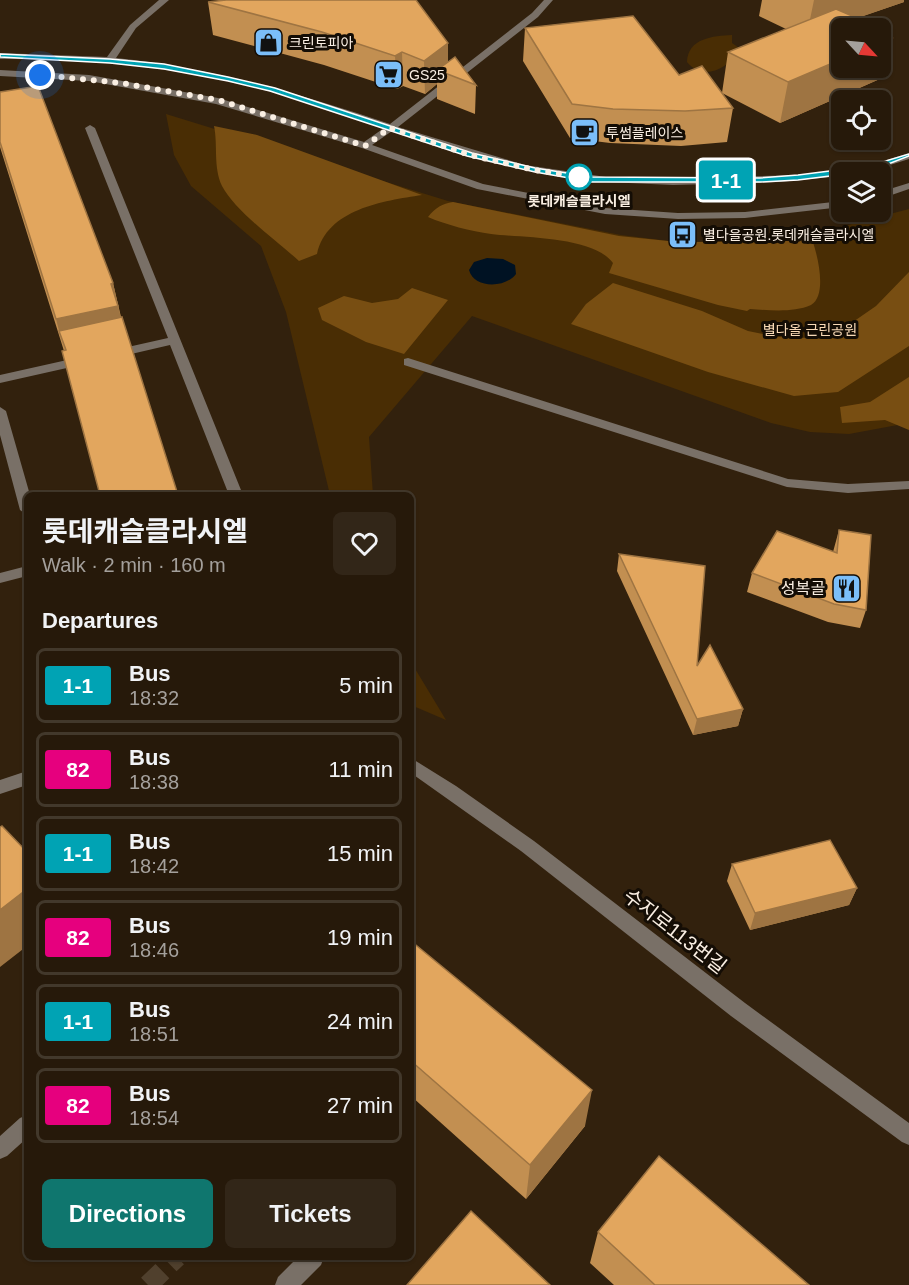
<!DOCTYPE html>
<html lang="en">
<head>
<meta charset="utf-8">
<style>
	:root { --surface:#26190a; --page:#322618; --text:#f1f3f6; --muted:#a4a09c; --line:#42382b; --accent:#0f766e }
	body { margin:0; font-family:Helvetica,"Noto Sans KR",sans-serif; background:var(--page); color:var(--text); height:100vh; display:flex; flex-direction:column; font-size:22px; white-space:nowrap }
	* { box-sizing:border-box; margin:0 }
	p { font-size:20px; color:var(--muted) }
	.icon { flex:none; width:33px; height:33px; fill:none; stroke:currentColor; stroke-width:2; stroke-linecap:round; stroke-linejoin:round }
	.map { position:relative; flex:1; overflow:hidden }
	.sheet { position:absolute; left:24px; top:492px; width:390px; height:768px; display:flex; flex-direction:column; background:var(--surface); border-radius:9px; box-shadow:0 2px 4px #0004,0 0 0 2px var(--line) }
	.sheet>* { flex:none }
	.badge { padding:0 12px; border-radius:4px; font-size:21px; line-height:39px }
	.needle { width:39px; rotate:116deg }
	.buttons { position:absolute; left:831px; top:18px; display:grid; gap:12px }
	.buttons a { display:grid; place-items:center; width:60px; height:60px; border-radius:9px; background:var(--surface); box-shadow:0 2px 4px #0004,0 0 0 2px var(--line); font-size:30px }
	.you { position:absolute; width:30px; height:30px; margin:-15px; border:4px solid #fff; border-radius:50%; background:#1a73e8; box-shadow:0 0 0 9px #1a73e833 }
	.map>.badge { position:absolute; translate:-50% -50%; box-shadow:0 0 0 3px #fff }
	h2 { padding:0 18px; font-size:22px; line-height:54px }
	.round { display:grid; place-items:center; flex:none; width:63px; height:63px; border-radius:9px; background:var(--page) }
	.headline { display:flex; align-items:center; justify-content:space-between; height:102px; padding:0 18px }
	h1 { font-size:28px; font-weight:700; line-height:45px }
	.primary-button { display:flex; gap:12px; margin-top:auto; padding:12px 18px }
	.primary-button a { flex:1; height:69px; border-radius:9px; background:var(--accent); color:#fff; font-size:24px; font-weight:700; line-height:69px; text-align:center }
	.primary-button a+a { background:var(--page); color:var(--text) }
	ul { padding:0; list-style:none }
	li { display:flex; align-items:center; gap:18px; height:75px; margin:0 12px 9px; padding:0 6px; border:3px solid var(--line); border-radius:9px }
	li div { flex:1 }
	li b { display:block; font-size:22px }
	li em { font-style:normal }
	li .badge { min-width:66px; font-weight:700; text-align:center }
	.map>svg:first-child { display:block }
	.green { fill:#492d04 }
	.forest { fill:#784e12 }
	.water { fill:#001223 }
	.lines { fill:none; stroke-linecap:round; stroke-linejoin:round }
	.minor-tunnel { stroke:#50402d; stroke-width:20; stroke-dasharray:20 10; stroke-linecap:butt }
	.minor { fill:#797067; fill-rule:evenodd }
	.wall { fill:#c28f51 }
	.shaded-wall { fill:#9e7442 }
	.building { fill:#e2a65e; stroke:#9e7442; stroke-width:1.5 }
	.line { fill:#00a3b4; stroke:#fff; stroke-width:1.5 }
	.walk { stroke:#faefe3; stroke-width:6; stroke-dasharray:0 10.8 }
	.stop-dot { fill:#fff; stroke:#00a3b4; stroke-width:3 }
	.labels { text-anchor:middle; dominant-baseline:central; stroke-width:6; stroke-linejoin:round; paint-order:stroke }
	.far-poi-label { font-size:14px; fill:#faefe3; stroke:#140d05; text-anchor:start }
	.far-stop-label { font-size:14px; font-weight:bold; fill:#faefe3; stroke:#140d05 }
	.far-park-label { font-size:14px; fill:#f8d9b6; stroke:#140d05 }
	.poi-label { font-size:16px; fill:#faefe3; stroke:#140d05; text-anchor:end }
	.near-street-label { font-size:20px; fill:#faefe3; stroke:#140d05 }
</style>
</head>
<body>
<div class="map">
<svg width="909" height="1285" viewBox="0 0 909 1285">
	<rect width="100%" height="100%" fill="#32210d"/>
	<!-- green -->
	<path class="green" d="M732,35v8l10,7c-14,17 -38,33 -55,12 1,-24 26,-26 45,-27z
		M166,114l282,87 173,34 56,7 56,-1 68,-10h24l84,-22v211l-6,4 -54,10 -39,-2 -39,-9 -299,-107 -103,121 4,58h-43l-44,-183 -25,-66 -70,-60 -17,-31z
		M411,662l35,58 -35,-15z"/>
	<!-- forest -->
	<path class="forest" d="M214,126l43,9 165,60c-39,6 -95,14 -105,59l-18,7c-22,-20 -64,-50 -77,-75 -9,-19 -4,-41 -8,-60z
		M453,202l166,34 59,6h55l66,-9 11,1c6,14 19,61 1,71 -18,8 -43,5 -61,4l-3,2 -29,-6 -109,-32 4,-10c-20,-27 -90,-25 -122,-29 -20,-3 -45,-9 -63,-17 8,-10 14,-13 25,-15z
		M909,272v74l-71,46 -44,4 -86,-24 -137,-48 15,-20 27,-21 89,28 46,20 29,6 35,1 38,-14 26,-18z
		M412,288l36,12 -44,54 -38,-12 -44,-22 -4,-12 26,-12 28,7 26,-4z
		M909,377v53l-24,-10 -43,3 -2,-16 30,-5z"/>
	<!-- water -->
	<path class="water" d="M487,258l16,1 12,6 1,9c-10,14 -42,15 -47,-4l5,-8z"/>
	<g class="lines">
		<!-- minor-tunnel -->
		<path class="minor-tunnel" d="M148,1285l29,-28"/>
		<!-- minor -->
		<path class="minor" d="M159,0h10l-33,28 -20,30c95,10 184,36 274,66l142,-111 12,-13h9l-15,17 -140,110 127,38 81,12 67,1 129,-3 69,-10 38,-12v6l-38,12 -29,1v4l-63,6 -106,3 -89,-4 -99,-21 -93,-29 -20,14 111,39 122,24 73,5 67,-1 97,-11v6l-97,11 -67,1 -73,-5 -128,-25 -115,-41 -146,-44 -127,-23 -89,-5v-6l89,5 129,23 146,44 20,-14c-48,-16 -95,-33 -144,-44 -79,-19 -159,-25 -240,-25v-6l107,4 23,-32z
			M90,125l5,3 148,367h-14l-59,-150 -56,13 -6,-4 2,-3 58,-13 -83,-210z
			M909,183v6l-29,10v-7z
			M85,356l6,4 -2,3 -89,20v-8z
			M408,358l380,121 60,5 61,-3v8l-61,4 -61,-6 -383,-122v-6z
			M0,407l6,4 24,84h-3v20l-7,-5 -20,-75z
			M27,566v10l-27,7v-10z
			M411,758l45,28 78,55 211,162 164,120v22l-7,-3 -171,-126 -210,-165 -110,-78z
			M27,771v14l-27,9v-14z
			M27,1115v23l-20,18 -7,3v-23l20,-18z
			M298,1257h26l-3,8 -20,20h-26l3,-8z"/>
	</g>
	<!-- wall -->
	<path class="wall" d="M762,0h142v2l-47,16 -15,10 40,50 -102,45 -58,-30 11,15 -6,34 -46,4 -71,-3 -40,-5 -47,-77 2,-33 154,47 43,18 6,-41 58,-23 -27,-13z
		M208,2l240,41v19l28,23 -1,29 -38,-15v-15l-12,10 -22,-8 -6,3 -73,-24 -111,-30z
		M0,92l113,191 8,34 57,178 -114,-144 -64,-204z
		M839,530l27,80 -6,18 -32,-6 -81,-30 5,-19 81,-21z
		M619,554l78,112 46,43 -5,17 -45,9 -76,-164z
		M732,864l125,24 -8,17 -99,25 -23,-49z
		M411,941l174,185 -59,73 -115,-103z
		M598,1232l211,53h-195l-24,-22z"/>
	<!-- shaded-wall -->
	<path class="shaded-wall" d="M814,0h90v2l-52,18 -46,19z
		M892,38l-10,40 -102,45 8,-41 54,-23v9h38v-25z
		M448,43v31l-11,-4v14l-12,10 -1,-33z
		M402,52l1,34 -6,3 -2,-33z
		M113,283l14,62 -68,-14 7,27 -10,-39z
		M743,709l-5,17 -45,9 4,-16z
		M857,888l-8,17 -99,25 5,-17z
		M27,889v57l-27,21v-57z
		M592,1090l-7,36 -59,73 4,-34z"/>
	<!-- building -->
	<path class="building" d="M226,0h190l32,43 -24,18 -22,-9 -7,4 -73,-24 -114,-30z
		M836,9l44,19h-38v31l-54,23 -60,-30z
		M633,16l46,59 23,-9 31,42 -48,3 -72,-2 -41,-5 -47,-76z
		M880,31l12,7 -12,5z
		M455,57l21,28 -39,-15z
		M38,86l75,197 -2,1 7,22 -62,13 -56,-177v-50z
		M122,317l56,178h-78l-38,-144 4,-1 -7,-19z
		M839,530l32,5 -5,75 -32,-6 -82,-31 25,-42 60,22z
		M619,554l86,12 -8,100 13,-21 33,64 -46,10z
		M2,826l25,26v37l-27,21v-83z
		M830,840l27,48 -102,25 -23,-49z
		M411,941l181,149 -62,75 -119,-104z
		M659,1156l150,129h-154l-57,-53z
		M471,1211l79,74h-143z"/>
	<!-- line -->
	<path class="line" d="M0,54l110,5 54,5 64,13 47,11 197,65 63,15 57,9 168,1 38,-3 71,-9 40,-12v2l-39,15 -72,9 -38,2h-168l-57,-10 -68,-16 -197,-65 -42,-10 -64,-12 -54,-6 -110,-6z"/>
	<g class="lines">
		<!-- walk -->
		<path class="walk" d="M40,75l81,8 97,17 147,46 25,-18 80,27 65,15 44,7"/>
	</g>
	<!-- icons -->
	<defs>
		<symbol id="shop-square" viewBox="-11 -11 22 22"><rect x="-9" y="-9" width="18" height="18" rx="4" fill="#7bbef9" stroke="#140d05"/><path d="M-5-2.5h2.3a2.7 3.5 0 0 1 5.4 0H5L5.5 6h-11ZM-1.5-2.5h3a1.5 2.3 0 0 0-3 0Z" fill="#111"/></symbol>
		<symbol id="supermarket-square" viewBox="-11 -11 22 22"><rect x="-9" y="-9" width="18" height="18" rx="4" fill="#7bbef9" stroke="#140d05"/><path d="M-6-5.5h2.5l.6 2H6L4.5 2H-2.5L-4.4-4H-6ZM-1.5 3.2a1.3 1.3 0 1 0 .1 0ZM3 3.2a1.3 1.3 0 1 0 .1 0Z" fill="#111"/></symbol>
		<symbol id="cafe-square" viewBox="-11 -11 22 22"><rect x="-9" y="-9" width="18" height="18" rx="4" fill="#7bbef9" stroke="#140d05"/><path d="M-5.5-4.5H6V0H3Q3 3.5 0 3.5H-2.5Q-5.5 3.5-5.5 0ZM3-3.2v2h1.7v-2ZM-6 4.5H4V6H-6Z" fill="#111"/></symbol>
		<symbol id="bus-square" viewBox="-11 -11 22 22"><rect x="-9" y="-9" width="18" height="18" rx="4" fill="#7bbef9" stroke="#140d05"/><path d="M-5-6H5V4H4V6H2V4H-2V6H-4V4H-5ZM-3.5-4V0h7V-4ZM-3.5 1.2v1.5H-2V1.2ZM2 1.2v1.5H3.5V1.2Z" fill="#111"/></symbol>
		<symbol id="restaurant-square" viewBox="-11 -11 22 22"><rect x="-9" y="-9" width="18" height="18" rx="4" fill="#7bbef9" stroke="#140d05"/><path d="M-5-6h1v4h1v-4h1v4h1v-4h1v5L-1.5 .5V6h-2V.5L-5-1ZM5-6V6H3V1.5H1.5Q1.5-4 5-6Z" fill="#111"/></symbol>
	</defs>
	<g fill-rule="evenodd">
		<use href="#shop-square" x="252" y="26" width="33" height="33"/>
		<use href="#supermarket-square" x="372" y="58" width="33" height="33"/>
		<use href="#cafe-square" x="568" y="116" width="33" height="33"/>
		<use href="#bus-square" x="666" y="218" width="33" height="33"/>
		<use href="#restaurant-square" x="830" y="572" width="33" height="33"/>
	</g>
	<!-- markers -->
	<circle class="stop-dot" cx="579" cy="177" r="12"/>
	<g class="labels">
		<!-- far-poi labels -->
		<g class="far-poi-label">
			<text x="289" y="43">크린토피아</text>
			<text x="409" y="75">GS25</text>
			<text x="606" y="133">투썸플레이스</text>
			<text x="703" y="235">별다을공원.롯데캐슬클라시엘</text>
		</g>
		<!-- far-stop labels -->
		<g class="far-stop-label">
			<text x="579" y="201">롯데캐슬클라시엘</text>
		</g>
		<!-- far-park labels -->
		<g class="far-park-label">
			<text x="810" y="330">별다올 근린공원</text>
		</g>
		<!-- poi labels -->
		<g class="poi-label">
			<text x="825" y="588">성복골</text>
		</g>
		<!-- near-street labels -->
		<g class="near-street-label">
			<text transform="translate(675 931) rotate(38)">수지로113번길</text>
		</g>
	</g>
</svg>
<div class="buttons">
<a><svg class="needle" viewBox="-14 -14 28 28"><path d="M0-13l5 13h-10z" fill="#e53935"/><path d="M0 13l5-13h-10z" fill="#a4a09c"/></svg></a>
<a><svg class="icon" aria-label="locate" viewBox="0 0 24 24"><circle cx="12" cy="12" r="6"/><path d="M12 2v4M12 18v4M2 12h4M18 12h4"/></svg></a>
<a><svg class="icon" aria-label="layers" viewBox="0 0 24 24"><path d="M12 4l9 5-9 5-9-5zM3 14l9 5 9-5"/></svg></a>
</div>
<div class="you" style="left:40px;top:75px"></div>
<b class="badge" style="left:726px;top:180px;background:#00a3b4;color:#fff">1-1</b>
<section class="sheet">
<div class="headline"><div><h1>롯데캐슬클라시엘</h1><p>Walk · 2 min · 160 m</p></div><a class="round"><svg class="icon" aria-label="heart" viewBox="0 0 24 24"><path d="M12 20l-8-8c-3-5 5-10 8-4 3-6 11-1 8 4z"/></svg></a></div>
<h2>Departures</h2>
<ul>
<li><span class="badge" style="background:#00a3b4;color:#fff">1-1</span><div><b>Bus</b><p>18:32</p></div><em>5 min</em></li>
<li><span class="badge" style="background:#e6007e;color:#fff">82</span><div><b>Bus</b><p>18:38</p></div><em>11 min</em></li>
<li><span class="badge" style="background:#00a3b4;color:#fff">1-1</span><div><b>Bus</b><p>18:42</p></div><em>15 min</em></li>
<li><span class="badge" style="background:#e6007e;color:#fff">82</span><div><b>Bus</b><p>18:46</p></div><em>19 min</em></li>
<li><span class="badge" style="background:#00a3b4;color:#fff">1-1</span><div><b>Bus</b><p>18:51</p></div><em>24 min</em></li>
<li><span class="badge" style="background:#e6007e;color:#fff">82</span><div><b>Bus</b><p>18:54</p></div><em>27 min</em></li>
</ul>
<div class="primary-button"><a>Directions</a><a>Tickets</a></div>
</section>
</div>
</body>
</html>
